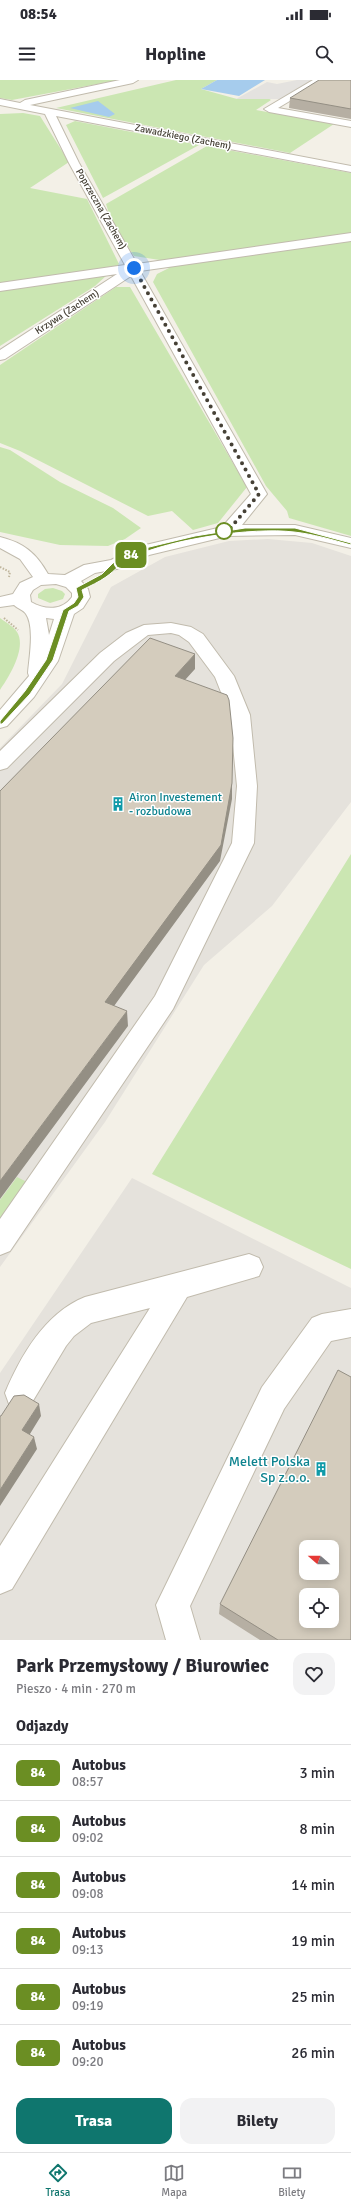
<!DOCTYPE html>
<html lang="pl">
<head>
<meta charset="utf-8">
<style>
	:root { --surface:#fff; --page:#f2f2f3; --text:#2b2b33; --muted:#7c7c81; --line:#e1e1e2; --accent:#0f766e }
	body { margin:0; font-family:Signika,sans-serif; background:var(--page); color:var(--text); height:100vh; display:flex; flex-direction:column; font-size:15px; white-space:nowrap }
	* { box-sizing:border-box; margin:0 }
	p { font-size:13px; color:var(--muted) }
	.icon { flex:none; width:22px; height:22px; fill:none; stroke:currentColor; stroke-width:2; stroke-linecap:round; stroke-linejoin:round }
	.map { position:relative; height:1560px; overflow:hidden }
	.side { display:flex; flex-direction:column; background:var(--surface); flex:1 }
	.side>* { flex:none }
	.badge { padding:0 8px; border-radius:6px; font-size:14px; line-height:26px }
	.needle { width:26px; rotate:290deg }
	.tools { position:absolute; left:299px; top:1460px; display:grid; gap:8px }
	.tools a { display:grid; place-items:center; width:40px; height:40px; border-radius:8px; background:var(--surface); box-shadow:0 2px 10px #0003; font-size:20px }
	.you { position:absolute; width:20px; height:20px; margin:-10px; border:3px solid #fff; border-radius:50%; background:#1a73e8; box-shadow:0 0 0 6px #1a73e833 }
	.map>.badge { position:absolute; translate:-50% -50%; box-shadow:0 0 0 2px #fff }
	h2 { padding:0 16px; font-size:15px; line-height:36px }
	.round { display:grid; place-items:center; flex:none; width:42px; height:42px; border-radius:12px; background:var(--page) }
	.summary { display:flex; align-items:center; justify-content:space-between; height:68px; padding:0 16px }
	h1 { font-size:19px; font-weight:800; line-height:30px }
	.button { display:flex; gap:8px; margin-top:auto; padding:8px 16px }
	.button a { flex:1; height:46px; border-radius:12px; background:var(--accent); color:#fff; font-size:16px; font-weight:800; line-height:46px; text-align:center }
	.button a+a { background:var(--page); color:var(--text) }
	ul { padding:0; list-style:none }
	li { display:flex; align-items:center; gap:12px; height:56px; padding:0 16px; border-top:1px solid var(--line) }
	li div { flex:1 }
	li b { display:block; font-size:15px }
	li em { font-style:normal }
	li .badge { min-width:44px; font-weight:700; text-align:center }
	.status { display:flex; justify-content:space-between; align-items:center; height:28px; padding:0 20px; background:var(--surface); direction:ltr }
	.status svg { height:11px; fill:currentColor }
	header { display:flex; justify-content:space-between; align-items:center; height:52px; padding:0 16px; background:var(--surface); font-size:18px; font-weight:800 }
	.dock { display:flex; justify-content:space-around; align-items:center; height:56px; border-top:1px solid var(--line); background:var(--surface); font-size:11px; color:var(--muted) }
	.dock a { display:grid; justify-items:center; gap:2px }
	.dock .on { color:var(--accent) }
	.map>svg:first-child { display:block }
	.industrial { fill:#e5e2dc; fill-rule:evenodd }
	.green { fill:#cbe6b2 }
	.parking { fill:#e4e2df }
	.water { fill:#a6cced }
	.lines { fill:none; stroke-linecap:round; stroke-linejoin:round }
	.minor-casing { stroke:#c1bbad; stroke-width:2 }
	.path { stroke:#bfb59c; stroke-width:2; stroke-dasharray:1.5 1.5; stroke-linecap:butt }
	.minor { fill:#fff; fill-rule:evenodd }
	.wall { fill:#b6afa3 }
	.shaded-wall { fill:#948f84 }
	.building { fill:#d4ccbd; stroke:#948f84; fill-rule:evenodd }
	.line { fill:#6b8e23; stroke:#fff }
	.walk { stroke:#464136; stroke-width:4; stroke-dasharray:0 7.2 }
	.stop-dot { fill:#fff; stroke:#6b8e23; stroke-width:2 }
	.labels { text-anchor:middle; dominant-baseline:central; stroke-width:3; stroke-linejoin:round; paint-order:stroke }
	.far-street-label { font-size:10px; fill:#464136; stroke:#fff }
	.culture-label { font-size:12px; fill:#0d838f; stroke:#fff; text-anchor:start }
	.near-culture-label { font-size:14px; fill:#0d838f; stroke:#fff; text-anchor:end }
</style>
</head>
<body>
<div class="status"><b>08:54</b><svg viewBox="0 0 49 12"><path d="M0 12V9h3v3zM5 12V6h3v6zM10 12V3h3v9zM15 12V0h3v12zM26 1h20v11H26zM47 4h2v5h-2z"/></svg></div>
<header><svg class="icon" aria-label="menu" viewBox="0 0 24 24"><path d="M4 6h16M4 12h16M4 18h16"/></svg>Hopline<svg class="icon" aria-label="search" viewBox="0 0 24 24"><circle cx="10" cy="10" r="6"/><path d="M15 15l6 6"/></svg></header>
<div class="map">
<svg width="351" height="1560" viewBox="0 0 351 1560">
	<rect width="100%" height="100%" fill="#f3f0e7"/>
	<!-- industrial -->
	<path class="industrial" d="M268,459l44,4 39,13v246l-79,104 -68,59 -99,157 -105,145v-519l62,-64 49,-97 54,-30 64,-16z
		M132,1098l219,110v352h-351v-267zM306,1467h26v26h-26zM306,1515h26v26h-26z"/>
	<!-- green -->
	<path class="green" d="M0,0h119l-107,20 -12,-2z
		M176,0h41l-16,9 36,10 31,-1 3,2 -15,10 78,14 -44,29 -234,-45z
		M23,33l17,3 29,46 -39,26 57,11 32,65 -24,22 -95,60v-232z
		M75,41l124,24 -96,53 -37,-73z
		M207,66l144,27v363l-62,-18 -2,-7 -21,-25 -113,-204 4,-8 12,-6 -3,-7 -32,-5 -23,-36 -5,-16z
		M116,207h14l117,200 -29,36 -25,7 -21,-19 -24,5 -128,-65 -20,-8v-78z
		M0,367l10,3 50,32 53,26 28,20 -16,11 -17,7 -48,-1 -60,-13z
		M53,508l9,3 3,3 -2,5 -13,4 -12,-5v-4l7,-5z
		M0,538c5,4 13,8 17,14 10,16 -8,45 -17,58z
		M351,774v415l-199,-95z
		M17,1097l12,6 -29,38v-21z"/>
	<!-- parking -->
	<path class="parking" d="M297,0h29l-33,19h-57l31,-17 10,2z"/>
	<!-- water -->
	<path class="water" d="M217,0h48l-26,16 -38,-7z
		M98,21l17,13 -6,3 -39,-9z"/>
	<g class="lines">
		<defs>
			<path id="minor" d="M120,0h18l-5,3 -103,22 321,61v6l-295,-56 23,47 58,101 214,-31v8l-211,30 127,223 -25,31h53l56,13v10l-56,-13 -67,1 -79,19 -27,13 -27,5 -14,8 7,8 2,8 -7,11 -9,6 -16,47 -24,36 -27,29 -7,2v-18l29,-34 -1,-3c1,-14 7,-46 -2,-59 -2,-4 -8,-5 -12,-9l-14,2v-10l13,-3 7,-11 13,-6 -13,-18 -20,-11v-11c24,6 36,16 48,37l17,1 19,-10 27,-5 26,-13 85,-20 29,-33 -120,-218 -126,83 -5,1v-10l117,-76 -117,17v-8l125,-18 -56,-102 -24,-49 -45,-9v-6l20,4 5,-3zM56,504l10,3 6,6v4c-10,14 -27,13 -41,5l-1,-7 3,-5 8,-5zM46,538l8,1 -5,16z
				M313,0h12l-47,28 73,13v6l-82,-15 -5,-3z
				M171,543l20,4 12,7 31,42 16,39 7,71 -3,57 -81,166 -163,242 -10,4v-36l155,-223 77,-153 5,-57 -7,-71 -15,-38 -26,-35 -10,-7 -8,-2 -23,2 -34,26 -107,107 -7,2v-19l100,-98 26,-20 18,-8z
				M249,1174l10,4 4,9 -4,9 -72,21 -175,292 -12,5v-48l150,-238 -59,15 -17,13 -8,10 -35,58 -11,4 -11,-4 -4,-11c16,-38 40,-80 80,-96z
				M351,1229v28l-20,4 -47,68 -94,197 10,34h-34l-10,-35 106,-218 50,-69 10,-4z"/>
		</defs>
		<!-- minor casing -->
		<use href="#minor" class="minor-casing"/>
		<!-- path -->
		<path class="path" d="M0,487l10,5 -1,5
			M4,538l14,12"/>
		<!-- minor -->
		<use href="#minor" class="minor"/>
	</g>
	<!-- wall -->
	<path class="wall" d="M351,0v39l-62,-11 1,-10z
		M220,1524l131,36h-91l-41,-26z"/>
	<!-- shaded-wall -->
	<path class="shaded-wall" d="M195,574v15l-20,22v-15z
		M232,703v16l-12,62 -114,156 -1,-15z
		M127,931l1,15 -128,173v-18z
		M39,1324l2,12 -16,26 -3,-12z
		M34,1357l3,12 -37,57v-16z"/>
	<!-- building -->
	<path class="building" d="M319,0h32v29l-61,-11z
		M150,558l45,16 -20,22 52,19 2,5 4,38 -1,45 -11,62 -116,157 22,9 -127,170v-390z
		M338,1290l13,7v263h-73l-58,-36zM306,1467h26v26h-26zM306,1515h26v26h-26z
		M24,1315l15,9 -17,26 12,7 -34,53v-74h1l13,-20z"/>
	<!-- line -->
	<path class="line" d="M245,448h50l56,15v2c-18,-5 -38,-11 -57,-13 -42,-5 -123,7 -161,25 -12,5 -17,13 -27,20 -7,5 -16,9 -24,13l2,7 -6,9 -9,5 -16,49 -23,34 -28,30h-2v-3l25,-30 21,-31 17,-50 11,-7 4,-6 -2,-9 26,-14 12,-12 27,-13 54,-13z"/>
	<g class="lines">
		<!-- walk -->
		<path class="walk" d="M134,188l125,226 -31,37h-4"/>
	</g>
	<!-- icons -->
	<defs>
		<symbol id="building-bare" viewBox="-9 -9 18 18"><path d="M-4-6H4V6H1V3H-1V6H-4ZM-2.5-4.3h1.7v1.8h-1.7ZM.8-4.3h1.7v1.8H.8ZM-2.5-1h1.7V.8h-1.7ZM.8-1h1.7V.8H.8Z" fill="#0f9aa8" stroke="#fff" stroke-width="2.5" paint-order="stroke"/></symbol>
	</defs>
	<g fill-rule="evenodd">
		<use href="#building-bare" x="108" y="714" width="20" height="20"/>
		<use href="#building-bare" x="311" y="1379" width="20" height="20"/>
	</g>
	<!-- markers -->
	<circle class="stop-dot" cx="224" cy="451" r="8"/>
	<g class="labels">
		<!-- far-street labels -->
		<g class="far-street-label">
			<text transform="translate(183 57) rotate(11)">Zawadzkiego (Zachem)</text>
			<text transform="translate(101 129) rotate(60)">Poprzeczna (Zachem)</text>
			<text transform="translate(67 232) rotate(-33)">Krzywa (Zachem)</text>
		</g>
		<!-- culture labels -->
		<g class="culture-label">
			<text x="129" y="717">Airon Investement<tspan x="129" dy="14">- rozbudowa</tspan></text>
		</g>
		<!-- near-culture labels -->
		<g class="near-culture-label">
			<text x="310" y="1381">Melett Polska<tspan x="310" dy="16">Sp z.o.o.</tspan></text>
		</g>
	</g>
</svg>
<div class="tools">
<a><svg class="needle" viewBox="-14 -14 28 28"><path d="M0-13l5 13h-10z" fill="#e53935"/><path d="M0 13l5-13h-10z" fill="#7c7c81"/></svg></a>
<a><svg class="icon" aria-label="locate" viewBox="0 0 24 24"><circle cx="12" cy="12" r="6"/><path d="M12 2v4M12 18v4M2 12h4M18 12h4"/></svg></a>
</div>
<div class="you" style="left:134px;top:188px"></div>
<b class="badge" style="left:131px;top:475px;background:#6b8e23;color:#fff">84</b>
</div>
<section class="side">
<div class="summary"><div><h1>Park Przemysłowy / Biurowiec</h1><p>Pieszo · 4 min · 270 m</p></div><a class="round"><svg class="icon" aria-label="heart" viewBox="0 0 24 24"><path d="M12 20l-8-8c-3-5 5-10 8-4 3-6 11-1 8 4z"/></svg></a></div>
<h2>Odjazdy</h2>
<ul>
<li><span class="badge" style="background:#6b8e23;color:#fff">84</span><div><b>Autobus</b><p>08:57</p></div><em>3 min</em></li>
<li><span class="badge" style="background:#6b8e23;color:#fff">84</span><div><b>Autobus</b><p>09:02</p></div><em>8 min</em></li>
<li><span class="badge" style="background:#6b8e23;color:#fff">84</span><div><b>Autobus</b><p>09:08</p></div><em>14 min</em></li>
<li><span class="badge" style="background:#6b8e23;color:#fff">84</span><div><b>Autobus</b><p>09:13</p></div><em>19 min</em></li>
<li><span class="badge" style="background:#6b8e23;color:#fff">84</span><div><b>Autobus</b><p>09:19</p></div><em>25 min</em></li>
<li><span class="badge" style="background:#6b8e23;color:#fff">84</span><div><b>Autobus</b><p>09:20</p></div><em>26 min</em></li>
</ul>
<div class="button"><a>Trasa</a><a>Bilety</a></div>
</section>
<nav class="dock">
<a class="on"><svg class="icon" aria-label="directions" viewBox="0 0 24 24"><path d="M12 3l9 9-9 9-9-9zM9 14v-3h6M13 9l2 2-2 2"/></svg>Trasa</a>
<a><svg class="icon" aria-label="map" viewBox="0 0 24 24"><path d="M3 6l6-2 6 2 6-2v14l-6 2-6-2-6 2zM9 4v14M15 6v14"/></svg>Mapa</a>
<a><svg class="icon" aria-label="tickets" viewBox="0 0 24 24"><path d="M3 7h18v10H3zM15 7v10"/></svg>Bilety</a>
</nav>
</body>
</html>
